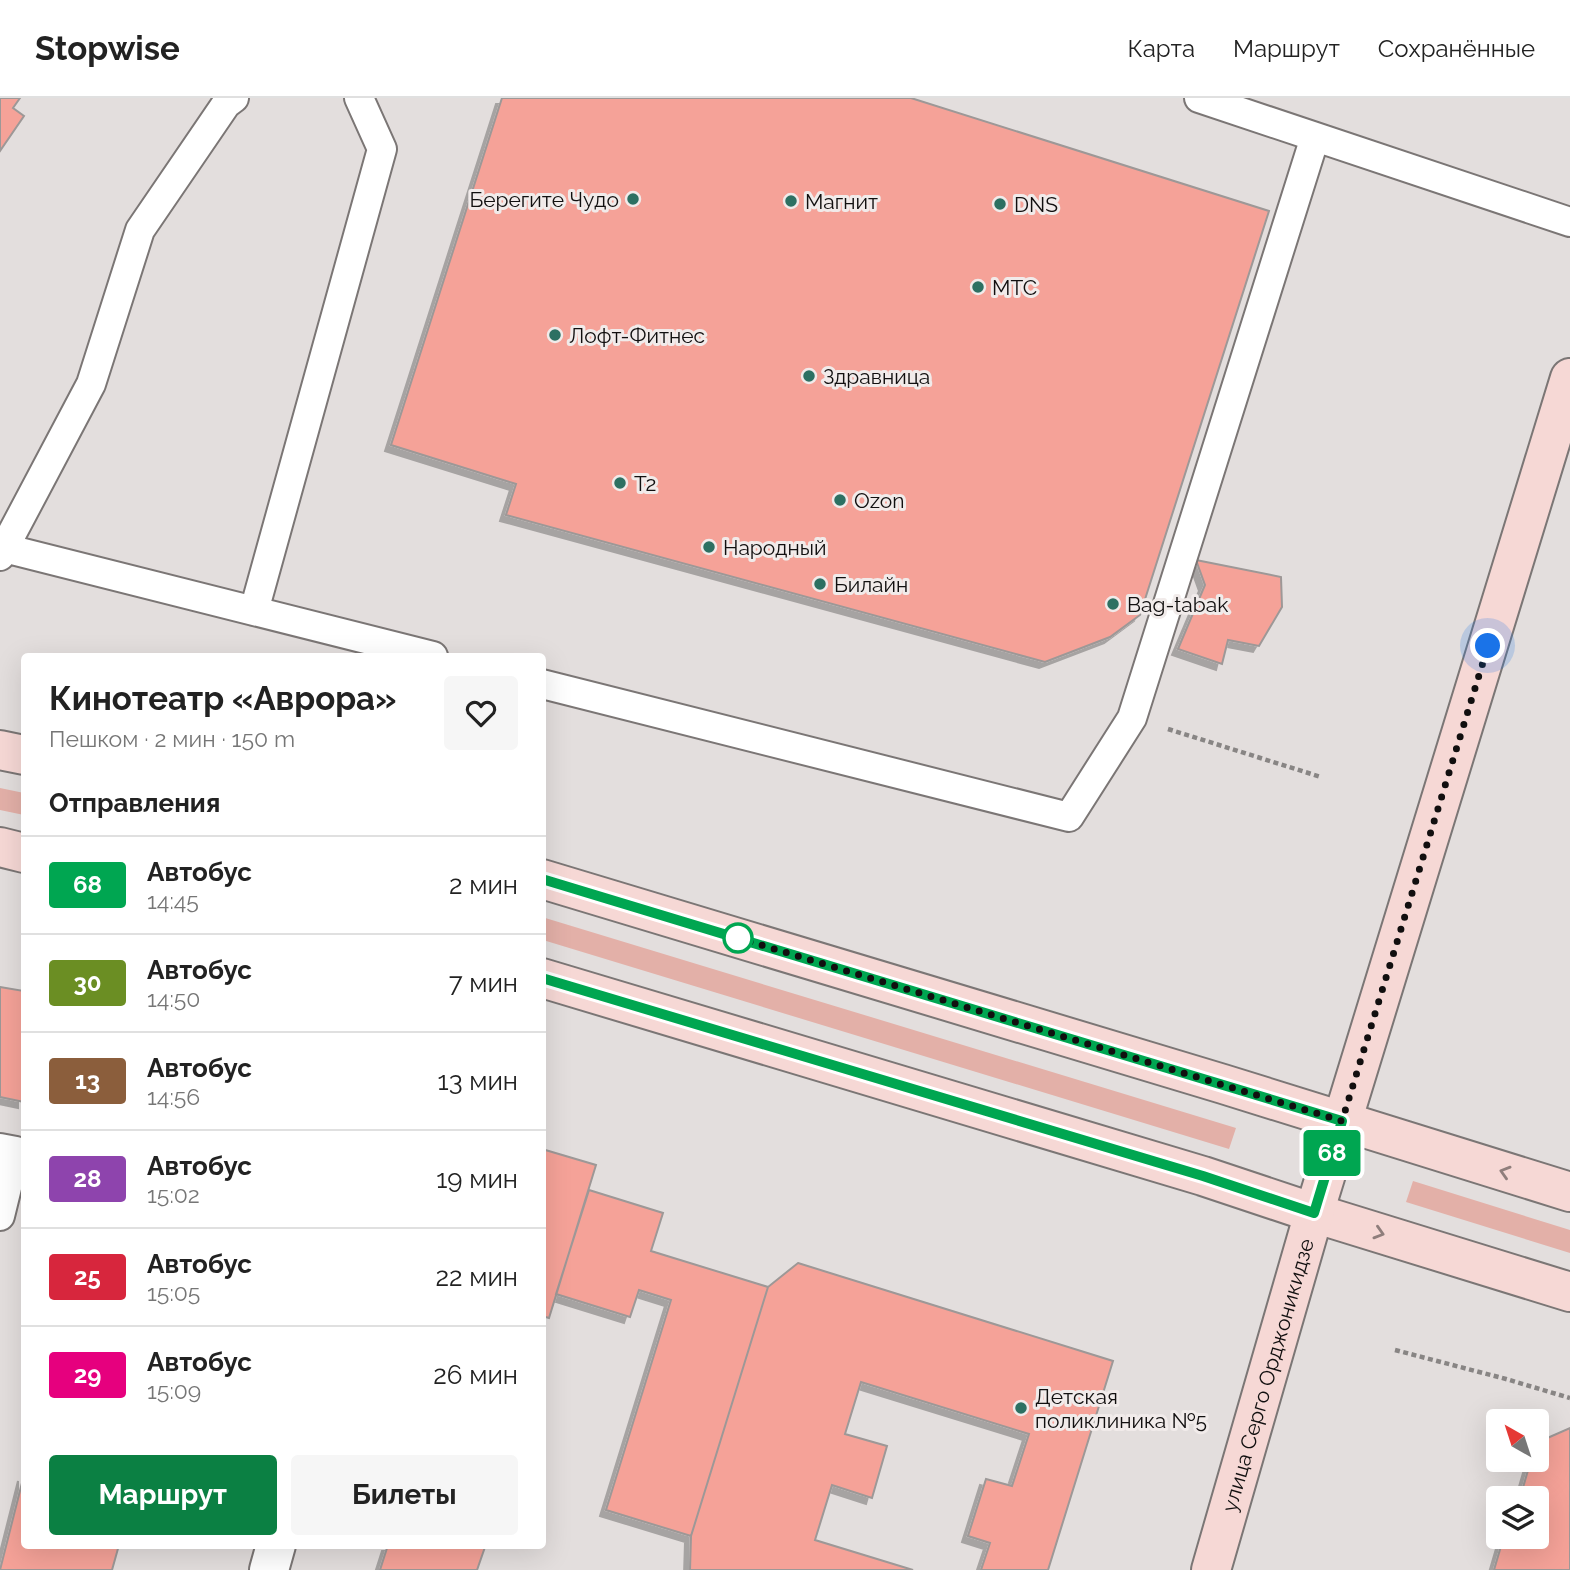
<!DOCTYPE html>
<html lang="ru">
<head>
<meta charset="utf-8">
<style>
	:root { --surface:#fff; --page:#f6f6f6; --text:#222; --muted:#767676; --line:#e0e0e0; --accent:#0b8043 }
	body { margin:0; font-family:Raleway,sans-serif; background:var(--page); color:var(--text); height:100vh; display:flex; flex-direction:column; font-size:26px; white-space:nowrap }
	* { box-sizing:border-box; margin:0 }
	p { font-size:23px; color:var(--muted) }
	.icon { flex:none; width:38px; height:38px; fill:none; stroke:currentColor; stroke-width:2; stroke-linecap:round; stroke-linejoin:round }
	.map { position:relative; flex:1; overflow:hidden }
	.details { position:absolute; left:21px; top:555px; width:525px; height:896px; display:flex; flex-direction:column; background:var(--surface); border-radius:7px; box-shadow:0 7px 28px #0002 }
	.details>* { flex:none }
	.badge { padding:0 14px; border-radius:5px; font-size:24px; line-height:46px }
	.needle { width:46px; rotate:321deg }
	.buttons { position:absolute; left:1486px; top:1311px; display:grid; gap:14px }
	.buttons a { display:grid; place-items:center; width:63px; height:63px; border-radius:7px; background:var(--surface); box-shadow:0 7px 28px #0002; font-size:35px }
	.you { position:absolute; width:35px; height:35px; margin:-18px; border:5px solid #fff; border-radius:50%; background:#1a73e8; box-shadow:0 0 0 10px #1a73e833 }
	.map>.badge { position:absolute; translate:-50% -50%; box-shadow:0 0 0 4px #fff }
	h2 { padding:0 28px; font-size:26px; line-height:63px }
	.round { display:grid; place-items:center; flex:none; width:74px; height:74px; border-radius:7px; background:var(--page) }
	.head { display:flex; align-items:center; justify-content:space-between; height:119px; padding:0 28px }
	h1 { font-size:33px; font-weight:700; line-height:52px }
	.action { display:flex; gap:14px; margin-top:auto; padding:14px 28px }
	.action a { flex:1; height:80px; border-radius:7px; background:var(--accent); color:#fff; font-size:28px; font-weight:700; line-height:80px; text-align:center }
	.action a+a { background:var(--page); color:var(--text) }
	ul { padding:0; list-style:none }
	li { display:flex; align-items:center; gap:21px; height:98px; padding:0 28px; border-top:2px solid var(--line) }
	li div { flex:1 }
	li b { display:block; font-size:26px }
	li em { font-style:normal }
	li .badge { min-width:77px; font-weight:700; text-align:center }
	header { display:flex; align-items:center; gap:42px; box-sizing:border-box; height:98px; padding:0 35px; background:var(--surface); border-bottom:2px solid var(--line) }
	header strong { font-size:33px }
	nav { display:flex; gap:38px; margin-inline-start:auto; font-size:24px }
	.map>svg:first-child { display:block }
	.green { fill:#e3b0a8 }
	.building { fill:#f5a298; stroke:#9d9897; stroke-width:2; filter:url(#shadow) }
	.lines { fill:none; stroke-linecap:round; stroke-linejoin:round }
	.lane-casing { stroke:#7b7675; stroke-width:32 }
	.street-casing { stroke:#7b7675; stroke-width:42 }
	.secondary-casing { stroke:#7b7675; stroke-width:42 }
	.path { stroke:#888584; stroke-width:4.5; stroke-dasharray:5 3.5; stroke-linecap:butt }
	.lane { stroke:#fff; stroke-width:28 }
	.street { stroke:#fff; stroke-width:38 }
	.secondary { stroke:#f6d8d5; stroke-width:38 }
	.oneway { stroke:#8f7e7c }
	.line-casing { stroke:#fff; stroke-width:16 }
	.line { stroke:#00a651; stroke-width:10 }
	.walk { stroke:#110f0f; stroke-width:7; stroke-dasharray:0 12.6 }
	.poi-dot { fill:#2d7062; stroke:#f1ebea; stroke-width:2.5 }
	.stop-dot { fill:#fff; stroke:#00a651; stroke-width:3.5 }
	.labels { text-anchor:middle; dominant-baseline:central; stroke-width:6; stroke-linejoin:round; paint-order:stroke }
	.poi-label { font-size:21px; fill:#110f0f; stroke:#f1ebea; text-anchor:start }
	.street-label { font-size:21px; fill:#110f0f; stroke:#f1ebea }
</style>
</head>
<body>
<header>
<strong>Stopwise</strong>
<nav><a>Карта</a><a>Маршрут</a><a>Сохранённые</a></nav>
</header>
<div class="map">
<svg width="1570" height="1472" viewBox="0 0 1570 1472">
	<defs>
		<filter id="shadow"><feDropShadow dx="-6" dy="6" stdDeviation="0" flood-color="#0004"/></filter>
	</defs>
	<rect width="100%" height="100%" fill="#e3dedd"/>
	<!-- green -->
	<path class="green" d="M0,690l24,5v22l-24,-5z
		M542,819l694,211 -7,21 -686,-209z
		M1413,1083l157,49v23l-164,-51z"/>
	<!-- building -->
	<path class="building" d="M0,0h20l-7,10 11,8 -24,35z
		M502,0h409l358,113 -129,404 -30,22 -65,25 -539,-147 10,-31 -125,-39z
		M1196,462l85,17 1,30 -23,39 -31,-6 -6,24 -44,-15 27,-64z
		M0,889l24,4v111l-24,-5z
		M542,1051l54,16 -47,153 -7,-2z
		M589,1092l74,23 -12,38 117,36 -77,249 -85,-26 65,-210 -32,-10 -9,27 -74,-23z
		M798,1165l315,98 -65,209h-67l9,-27 -22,-7 18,-57 26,7 17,-52 -168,-52 -16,52 42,12 -15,52 -40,-13 -17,55 98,30h-223l1,-34 77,-249z
		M1570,1330v142h-76l10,-34h32v-38h-16l11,-38h5v-17z
		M24,1377v70h95l-7,25h-112z
		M388,1447h93l4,2 -8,23h-97z"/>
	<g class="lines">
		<defs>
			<path id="lane" d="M1199,0l371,124
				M4,450l429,108
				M0,458l91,-172 49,-154 86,-126 8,-6
				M254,513l128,-462 -23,-51
				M542,586l527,133 63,-99 183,-581
				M0,1050l16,3 -16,65"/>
			<path id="street" d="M269,1472l7,-25"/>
			<g id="secondary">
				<path d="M0,652l24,5"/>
				<path d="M0,749l24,6"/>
				<path d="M542,781l681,205 347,108"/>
				<path d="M542,880l661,198 111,37 256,79"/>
				<path id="s1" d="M1211,1472l103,-357 256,-835"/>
			</g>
		</defs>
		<!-- lane casing -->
		<use href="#lane" class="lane-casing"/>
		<!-- street casing -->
		<use href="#street" class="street-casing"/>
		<!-- secondary casing -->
		<use href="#secondary" class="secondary-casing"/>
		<!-- path -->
		<path class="path" d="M1168,631l153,48
			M1395,1252l111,29 64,19"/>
		<!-- lane -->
		<use href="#lane" class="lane"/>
		<!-- street -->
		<use href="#street" class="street"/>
		<!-- secondary -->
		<use href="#secondary" class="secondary"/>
	</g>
	<!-- one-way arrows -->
	<defs><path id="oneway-chevron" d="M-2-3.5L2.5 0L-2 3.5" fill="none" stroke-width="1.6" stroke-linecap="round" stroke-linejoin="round" transform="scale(1.75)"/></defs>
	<g class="oneway">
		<use href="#oneway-chevron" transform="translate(1505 1074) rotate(-163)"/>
		<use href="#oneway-chevron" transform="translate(1379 1135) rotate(17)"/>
	</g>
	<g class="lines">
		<defs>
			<path id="line" d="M542,781l800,242 -28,92 -111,-37 -661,-198"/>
		</defs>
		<!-- line casing -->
		<use href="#line" class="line-casing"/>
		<!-- line -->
		<use href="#line" class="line"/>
		<!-- walk -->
		<path class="walk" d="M738,840l604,183 146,-475"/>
	</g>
	<!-- markers -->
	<g class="poi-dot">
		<circle cx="633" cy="101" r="7"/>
		<circle cx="791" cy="103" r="7"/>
		<circle cx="1000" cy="106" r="7"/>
		<circle cx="978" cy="189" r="7"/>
		<circle cx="555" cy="237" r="7"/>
		<circle cx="809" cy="278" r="7"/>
		<circle cx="620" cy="385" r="7"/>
		<circle cx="840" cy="402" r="7"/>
		<circle cx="709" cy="449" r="7"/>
		<circle cx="820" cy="486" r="7"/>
		<circle cx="1113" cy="506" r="7"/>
		<circle cx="1021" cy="1310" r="7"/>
	</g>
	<circle class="stop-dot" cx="738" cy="840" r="14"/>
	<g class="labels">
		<!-- poi labels -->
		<g class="poi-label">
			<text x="619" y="101" text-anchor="end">Берегите Чудо</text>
			<text x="805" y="103">Магнит</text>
			<text x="1014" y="106">DNS</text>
			<text x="992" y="189">МТС</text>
			<text x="569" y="237">Лофт-Фитнес</text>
			<text x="823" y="278">Здравница</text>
			<text x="634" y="385">T2</text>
			<text x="854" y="402">Ozon</text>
			<text x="723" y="449">Народный</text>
			<text x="834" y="486">Билайн</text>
			<text x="1127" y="506">Bag-tabak</text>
			<text x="1035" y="1298">Детская<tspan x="1035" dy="24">поликлиника №5</tspan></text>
		</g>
		<!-- street labels -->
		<g class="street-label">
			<text stroke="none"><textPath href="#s1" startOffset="203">улица Серго Орджоникидзе</textPath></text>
		</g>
	</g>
</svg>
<div class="buttons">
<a><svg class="needle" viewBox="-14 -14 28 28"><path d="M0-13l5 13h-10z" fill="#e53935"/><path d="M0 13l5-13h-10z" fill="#767676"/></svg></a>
<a><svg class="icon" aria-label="layers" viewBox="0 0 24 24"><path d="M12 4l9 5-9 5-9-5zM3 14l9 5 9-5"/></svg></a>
</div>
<div class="you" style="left:1488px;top:548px"></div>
<b class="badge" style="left:1332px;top:1055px;background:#00a651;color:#fff">68</b>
<section class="details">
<div class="head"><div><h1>Кинотеатр «Аврора»</h1><p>Пешком · 2 мин · 150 m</p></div><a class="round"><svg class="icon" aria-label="heart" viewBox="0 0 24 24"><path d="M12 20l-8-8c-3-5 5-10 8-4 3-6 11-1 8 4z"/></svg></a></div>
<h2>Отправления</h2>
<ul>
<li><span class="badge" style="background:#00a651;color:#fff">68</span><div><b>Автобус</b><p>14:45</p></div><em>2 мин</em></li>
<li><span class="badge" style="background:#6b8e23;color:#fff">30</span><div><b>Автобус</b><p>14:50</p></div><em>7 мин</em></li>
<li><span class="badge" style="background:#8b5e3c;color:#fff">13</span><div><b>Автобус</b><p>14:56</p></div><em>13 мин</em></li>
<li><span class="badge" style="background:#8e44ad;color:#fff">28</span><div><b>Автобус</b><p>15:02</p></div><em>19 мин</em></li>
<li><span class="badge" style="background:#d7263d;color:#fff">25</span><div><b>Автобус</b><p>15:05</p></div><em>22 мин</em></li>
<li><span class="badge" style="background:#e6007e;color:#fff">29</span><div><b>Автобус</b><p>15:09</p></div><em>26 мин</em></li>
</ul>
<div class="action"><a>Маршрут</a><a>Билеты</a></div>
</section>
</div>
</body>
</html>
